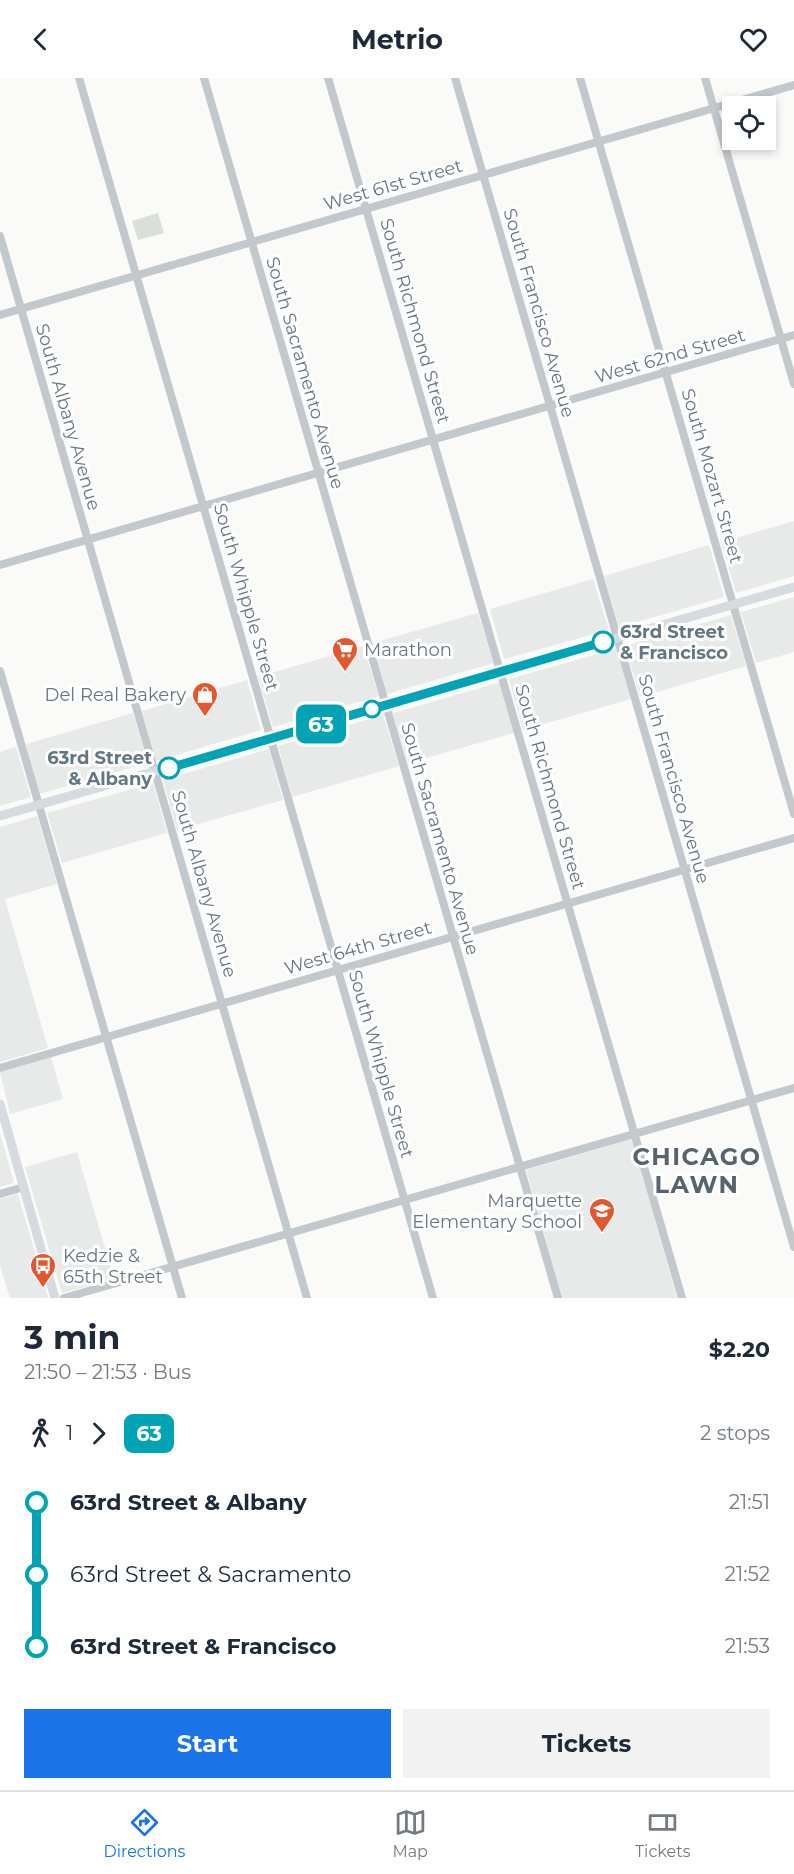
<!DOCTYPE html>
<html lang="en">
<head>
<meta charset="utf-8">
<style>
	:root { --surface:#fff; --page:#f2f2f3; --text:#1f2937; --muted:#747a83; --line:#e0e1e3; --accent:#1a73e8 }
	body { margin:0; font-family:Montserrat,sans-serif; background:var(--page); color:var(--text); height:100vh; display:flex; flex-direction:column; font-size:22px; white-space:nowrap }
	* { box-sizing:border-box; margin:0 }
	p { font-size:20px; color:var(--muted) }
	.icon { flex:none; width:33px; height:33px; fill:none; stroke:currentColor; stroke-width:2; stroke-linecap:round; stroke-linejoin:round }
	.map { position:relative; height:1220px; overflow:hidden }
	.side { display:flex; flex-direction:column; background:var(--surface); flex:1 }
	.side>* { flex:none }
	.badge { padding:0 12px; border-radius:9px; font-size:21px; line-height:39px }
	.fabs { position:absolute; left:722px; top:18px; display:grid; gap:12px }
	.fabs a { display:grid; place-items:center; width:54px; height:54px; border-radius:0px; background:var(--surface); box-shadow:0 3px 9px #0003; font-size:30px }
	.map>.badge { position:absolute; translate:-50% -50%; box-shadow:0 0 0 3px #fff }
	.legs { display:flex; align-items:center; gap:9px; height:66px; padding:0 24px; font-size:20px }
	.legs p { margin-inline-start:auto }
	.headline { display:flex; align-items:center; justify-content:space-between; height:102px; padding:0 24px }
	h1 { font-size:33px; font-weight:700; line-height:45px }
	.button { display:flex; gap:12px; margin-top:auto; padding:12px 24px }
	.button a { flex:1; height:69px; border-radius:0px; background:var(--accent); color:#fff; font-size:24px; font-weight:700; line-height:69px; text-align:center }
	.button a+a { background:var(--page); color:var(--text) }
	ul { padding:0 24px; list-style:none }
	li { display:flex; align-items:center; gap:21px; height:72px; font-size:22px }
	li i { display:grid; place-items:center; width:9px; height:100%; margin:0 8px; background:currentColor }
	li i::after { content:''; width:15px; height:15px; margin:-8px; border:4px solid; border-radius:50%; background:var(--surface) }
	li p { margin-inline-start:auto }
	li:first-child i { background:linear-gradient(#0000 50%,currentColor 0) }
	li:last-child i { background:linear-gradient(currentColor 50%,#0000 0) }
	header { display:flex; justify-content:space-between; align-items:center; height:78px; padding:0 24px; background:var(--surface); font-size:27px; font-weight:700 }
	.dock { display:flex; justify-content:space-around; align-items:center; height:84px; border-top:2px solid var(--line); background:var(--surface); font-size:16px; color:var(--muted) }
	.dock a { display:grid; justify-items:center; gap:3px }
	.dock .on { color:var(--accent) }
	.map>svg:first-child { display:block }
	.built { fill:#e8e9e9 }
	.green { fill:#dadfd7 }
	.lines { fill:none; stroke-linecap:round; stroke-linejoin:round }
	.minor { stroke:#c3c8cc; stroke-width:8 }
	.major { stroke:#d6dbdf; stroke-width:9 }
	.line-1-casing { stroke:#fff; stroke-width:14 }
	.line-1 { stroke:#00a3b4; stroke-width:9 }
	.stop-1-dot { fill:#fff; stroke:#00a3b4; stroke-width:3 }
	.labels { text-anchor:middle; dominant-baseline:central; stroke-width:6; stroke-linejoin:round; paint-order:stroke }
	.street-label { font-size:18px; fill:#657683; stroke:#fff }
	.stop-label { font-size:18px; font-weight:bold; fill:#657683; stroke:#fff; text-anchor:start }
	.poi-label { font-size:18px; fill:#657683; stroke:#fff; text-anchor:start }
	.district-label { font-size:24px; font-weight:bold; letter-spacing:1.5px; fill:#57646e; stroke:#fff }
</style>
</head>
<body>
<header><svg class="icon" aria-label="back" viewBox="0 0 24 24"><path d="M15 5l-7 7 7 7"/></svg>Metrio<svg class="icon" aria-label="heart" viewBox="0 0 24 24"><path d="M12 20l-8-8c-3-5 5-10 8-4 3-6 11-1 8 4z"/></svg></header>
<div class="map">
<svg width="794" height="1220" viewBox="0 0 794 1220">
	<rect width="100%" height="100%" fill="#fafaf8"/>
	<!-- built -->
	<path class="built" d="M794,443v55l-58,17 -15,-51z
		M709,467l15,52 -105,30 -15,-51z
		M593,501l16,51 -105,29 -14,-50z
		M794,519v55l-38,11 -15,-51z
		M478,535l16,50 -107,31 -14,-51z
		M731,537l15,51 -106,31 -15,-51z
		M363,568l16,50 -106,31 -15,-50z
		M616,571l15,50 -108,31 -14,-51z
		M247,602l14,50 -105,31 -14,-50z
		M501,604l13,51 -106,30 -15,-50z
		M133,635l15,50 -109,31 -13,-50z
		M383,637l16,51 -107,31 -14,-51z
		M16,669l15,50 -31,9v-54z
		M269,671l14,51 -106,30 -14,-50z
		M153,705l14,50 -105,30 -15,-50z
		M37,738l20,68 -52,15 43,149 -48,14v-235z
		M51,979l12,42 -53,15 -10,-42z
		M0,1055l14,50 -14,4z
		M632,1061l45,159h-115l-36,-128z
		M77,1074l37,127 -52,14 -37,-126z
		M18,1116l30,103 -3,1h-35l-10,-32v-67z"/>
	<!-- green -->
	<path class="green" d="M158,135l6,20 -26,7 -6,-19z"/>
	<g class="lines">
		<!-- minor -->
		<path class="minor" d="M79,0l354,1220
			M204,0l354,1220
			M328,0l354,1220
			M455,0l339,1169
			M580,0l214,736
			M705,0l89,306
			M0,158l307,1062
			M0,237l794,-230
			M0,487l794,-230
			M0,593l182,627
			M0,990l794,-230
			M0,1116l24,-7
			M64,1220l730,-210"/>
		<!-- major -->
		<path class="major" d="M0,738l794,-229
			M0,1026l55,194"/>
	</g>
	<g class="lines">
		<defs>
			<path id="line-1" d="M169,690l434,-126"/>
		</defs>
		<!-- line-1 casing -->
		<use href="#line-1" class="line-1-casing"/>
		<!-- line-1 -->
		<use href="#line-1" class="line-1"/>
	</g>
	<!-- icons -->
	<defs>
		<symbol id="supermarket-pin" viewBox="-11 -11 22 30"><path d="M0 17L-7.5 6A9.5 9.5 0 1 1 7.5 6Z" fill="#e4572e" stroke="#fff"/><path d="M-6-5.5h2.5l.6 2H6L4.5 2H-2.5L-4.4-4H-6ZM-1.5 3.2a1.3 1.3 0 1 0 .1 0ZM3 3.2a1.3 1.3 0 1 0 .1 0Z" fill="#fff"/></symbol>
		<symbol id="shop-pin" viewBox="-11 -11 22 30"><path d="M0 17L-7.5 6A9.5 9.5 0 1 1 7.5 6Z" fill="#e4572e" stroke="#fff"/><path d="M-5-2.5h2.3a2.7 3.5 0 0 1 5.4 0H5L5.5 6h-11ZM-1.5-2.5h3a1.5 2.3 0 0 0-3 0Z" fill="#fff"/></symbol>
		<symbol id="school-pin" viewBox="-11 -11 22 30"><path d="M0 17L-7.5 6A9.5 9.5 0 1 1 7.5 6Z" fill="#e4572e" stroke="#fff"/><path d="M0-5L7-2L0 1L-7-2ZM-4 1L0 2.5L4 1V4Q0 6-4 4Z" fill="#fff"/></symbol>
		<symbol id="bus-pin" viewBox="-11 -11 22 30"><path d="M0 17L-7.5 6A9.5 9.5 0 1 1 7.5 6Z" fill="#e4572e" stroke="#fff"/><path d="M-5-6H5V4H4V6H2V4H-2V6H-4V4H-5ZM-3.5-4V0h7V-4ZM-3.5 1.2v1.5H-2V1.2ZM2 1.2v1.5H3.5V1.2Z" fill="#fff"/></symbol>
	</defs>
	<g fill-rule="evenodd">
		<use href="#supermarket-pin" x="330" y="557" width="30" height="40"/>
		<use href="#shop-pin" x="190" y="602" width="30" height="40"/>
		<use href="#school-pin" x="587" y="1118" width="30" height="40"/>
		<use href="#bus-pin" x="28" y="1173" width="30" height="40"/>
	</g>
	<!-- markers -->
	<g class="stop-1-dot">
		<circle cx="603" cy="564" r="10"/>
		<circle cx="372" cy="631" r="8"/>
		<circle cx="169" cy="690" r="10"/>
	</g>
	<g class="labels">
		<!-- street labels -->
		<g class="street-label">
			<text transform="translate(393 107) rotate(-16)">West 61st Street</text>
			<text transform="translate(539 235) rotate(74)">South Francisco Avenue</text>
			<text transform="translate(415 243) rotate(74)">South Richmond Street</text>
			<text transform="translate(670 278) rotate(-16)">West 62nd Street</text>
			<text transform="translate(305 295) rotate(74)">South Sacramento Avenue</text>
			<text transform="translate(68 339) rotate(74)">South Albany Avenue</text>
			<text transform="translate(712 398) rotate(74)">South Mozart Street</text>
			<text transform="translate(246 519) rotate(74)">South Whipple Street</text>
			<text transform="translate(674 701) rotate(74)">South Francisco Avenue</text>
			<text transform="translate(550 709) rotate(74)">South Richmond Street</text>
			<text transform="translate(440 761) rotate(74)">South Sacramento Avenue</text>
			<text transform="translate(204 806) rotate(74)">South Albany Avenue</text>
			<text transform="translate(358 870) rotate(-16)">West 64th Street</text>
			<text transform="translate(381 986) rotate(74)">South Whipple Street</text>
		</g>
		<!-- stop labels -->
		<g class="stop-label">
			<text x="620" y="554">63rd Street<tspan x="620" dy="21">&amp; Francisco</tspan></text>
			<text x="152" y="680" text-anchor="end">63rd Street<tspan x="152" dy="21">&amp; Albany</tspan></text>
		</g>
		<!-- poi labels -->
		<g class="poi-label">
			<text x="364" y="572">Marathon</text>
			<text x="186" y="617" text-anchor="end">Del Real Bakery</text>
			<text x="582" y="1123" text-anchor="end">Marquette<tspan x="582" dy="21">Elementary School</tspan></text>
			<text x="63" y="1178">Kedzie &amp;<tspan x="63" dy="21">65th Street</tspan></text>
		</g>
		<!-- district labels -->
		<g class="district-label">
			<text x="697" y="1078">CHICAGO<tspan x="697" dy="28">LAWN</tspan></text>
		</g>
	</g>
</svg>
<div class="fabs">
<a><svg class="icon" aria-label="locate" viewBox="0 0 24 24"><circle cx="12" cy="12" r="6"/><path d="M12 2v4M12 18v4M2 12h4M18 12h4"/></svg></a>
</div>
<b class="badge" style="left:321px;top:646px;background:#00a3b4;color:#fff">63</b>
</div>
<section class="side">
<div class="headline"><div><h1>3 min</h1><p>21:50 – 21:53 · Bus</p></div><b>$2.20</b></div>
<div class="legs"><svg class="icon" aria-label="walk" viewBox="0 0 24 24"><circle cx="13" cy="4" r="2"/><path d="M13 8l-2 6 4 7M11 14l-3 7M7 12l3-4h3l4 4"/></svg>1<svg class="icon" aria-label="forward" viewBox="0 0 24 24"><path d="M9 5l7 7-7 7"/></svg><b class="badge" style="background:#00a3b4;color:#fff">63</b><p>2 stops</p></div>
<ul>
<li><i style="color:#00a3b4"></i><b>63rd Street &amp; Albany</b><p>21:51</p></li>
<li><i style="color:#00a3b4"></i><span>63rd Street &amp; Sacramento</span><p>21:52</p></li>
<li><i style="color:#00a3b4"></i><b>63rd Street &amp; Francisco</b><p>21:53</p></li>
</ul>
<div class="button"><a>Start</a><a>Tickets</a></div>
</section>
<nav class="dock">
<a class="on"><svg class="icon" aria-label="directions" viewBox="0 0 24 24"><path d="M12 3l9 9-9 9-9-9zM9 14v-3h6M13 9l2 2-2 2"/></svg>Directions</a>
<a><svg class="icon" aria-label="map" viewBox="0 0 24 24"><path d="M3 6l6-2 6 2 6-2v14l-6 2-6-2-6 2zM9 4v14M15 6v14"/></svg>Map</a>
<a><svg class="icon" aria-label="tickets" viewBox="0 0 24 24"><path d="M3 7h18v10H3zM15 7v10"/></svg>Tickets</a>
</nav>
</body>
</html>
